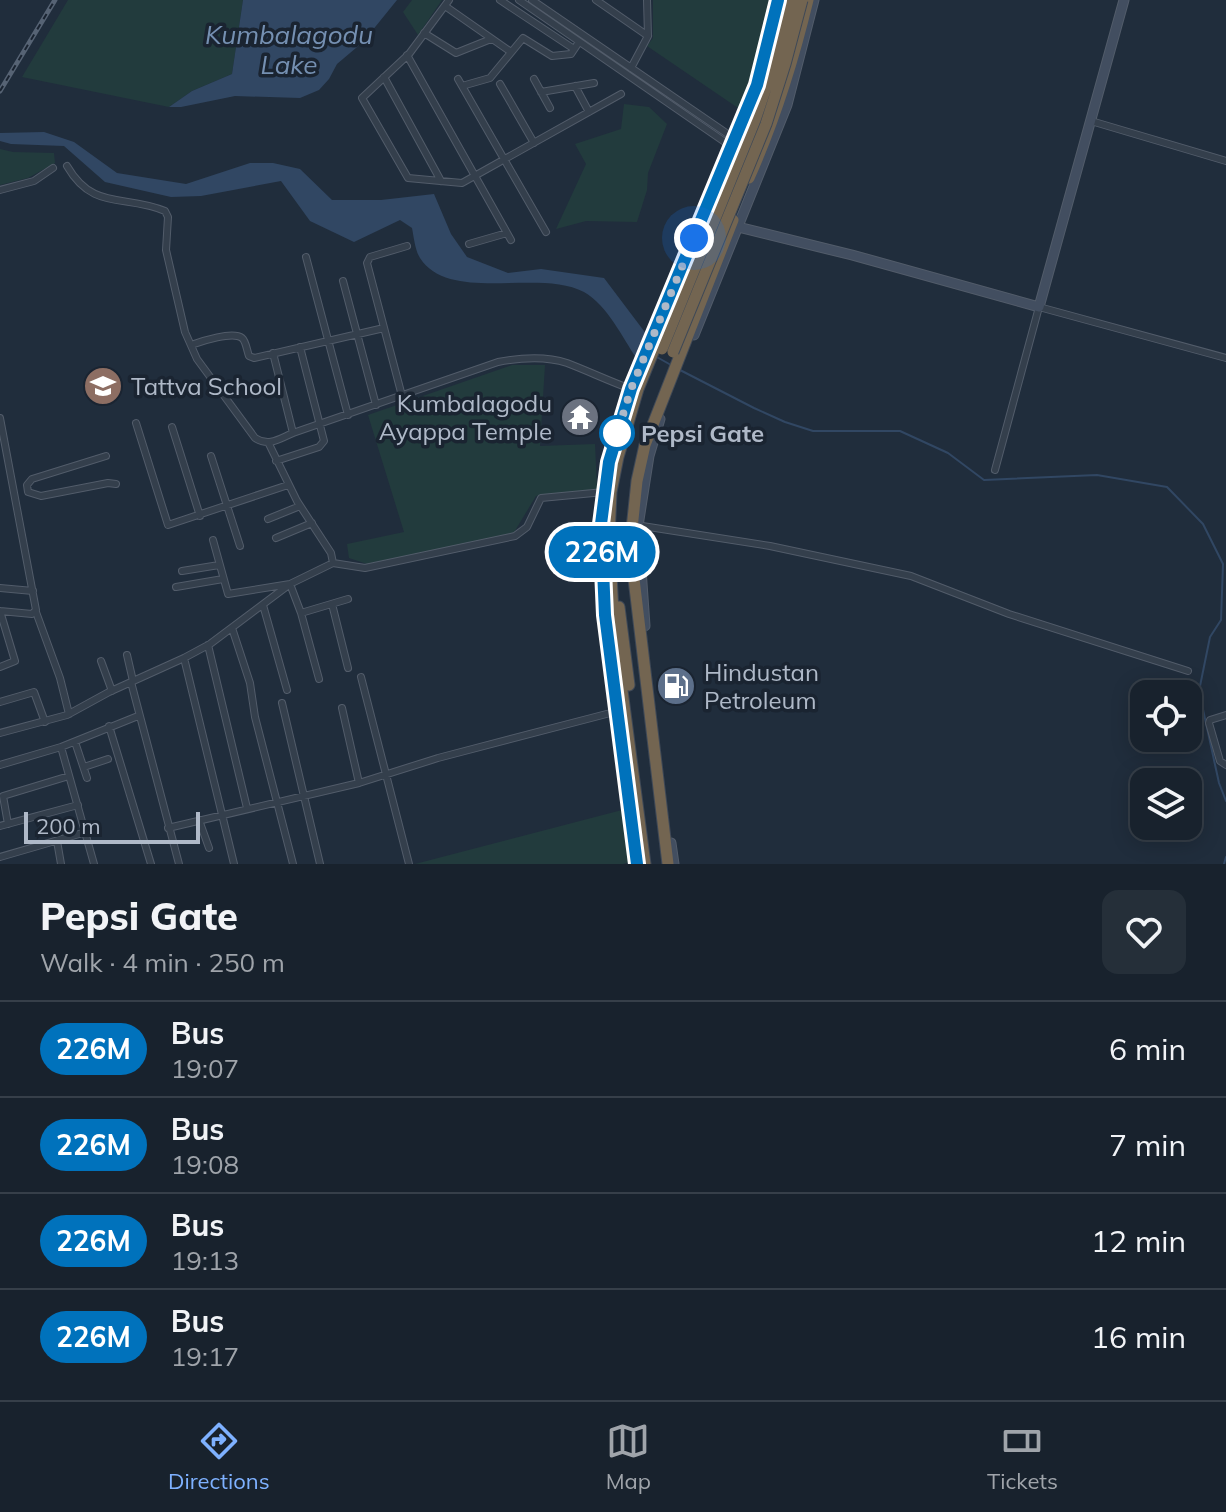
<!DOCTYPE html>
<html lang="en">
<head>
<meta charset="utf-8">
<style>
	:root { --surface:#18222d; --page:#252f39; --text:#f1f3f6; --muted:#9fa4aa; --line:#363f49; --accent:#7eb1ff }
	body { margin:0; font-family:Mulish,sans-serif; background:var(--page); color:var(--text); height:100vh; display:flex; flex-direction:column; font-size:30px; white-space:nowrap }
	* { box-sizing:border-box; margin:0 }
	p { font-size:26px; color:var(--muted) }
	.icon { flex:none; width:44px; height:44px; fill:none; stroke:currentColor; stroke-width:2; stroke-linecap:round; stroke-linejoin:round }
	.map { position:relative; height:864px; overflow:hidden }
	.side { display:flex; flex-direction:column; background:var(--surface); flex:1 }
	.side>* { flex:none }
	.badge { padding:0 16px; border-radius:26px; font-size:28px; line-height:52px }
	.fabs { position:absolute; left:1130px; top:680px; display:grid; gap:16px }
	.fabs a { display:grid; place-items:center; width:72px; height:72px; border-radius:16px; background:var(--surface); box-shadow:0 4px 20px #0003,0 0 0 2px var(--line); font-size:40px }
	.scale { position:absolute; left:24px; bottom:20px; width:176px; box-sizing:border-box; padding-left:8px; border:4px solid #afb9c8; border-top:0; font-size:22px; line-height:28px; white-space:nowrap; color:#afb9c8; -webkit-text-stroke:6px #1a2431; paint-order:stroke }
	.you { position:absolute; width:40px; height:40px; margin:-20px; border:6px solid #fff; border-radius:50%; background:#1a73e8; box-shadow:0 0 0 12px #1a73e833 }
	.map>.badge { position:absolute; translate:-50% -50%; box-shadow:0 0 0 4px #fff }
	.round { display:grid; place-items:center; flex:none; width:84px; height:84px; border-radius:16px; background:var(--page) }
	.head { display:flex; align-items:center; justify-content:space-between; height:136px; padding:0 40px }
	h1 { font-size:38px; font-weight:800; line-height:60px }
	ul { padding:0; list-style:none }
	li { display:flex; align-items:center; gap:24px; height:96px; padding:0 40px; border-top:2px solid var(--line) }
	li div { flex:1 }
	li b { display:block; font-size:30px }
	li em { font-style:normal }
	li .badge { min-width:88px; font-weight:700; text-align:center }
	.dock { display:flex; justify-content:space-around; align-items:center; height:112px; border-top:2px solid var(--line); background:var(--surface); font-size:22px; color:var(--muted) }
	.dock a { display:grid; justify-items:center; gap:4px }
	.dock .on { color:var(--accent) }
	.map>svg:first-child { display:block }
	.green { fill:#223b3d }
	.water { fill:#314763 }
	.lines { fill:none; stroke-linecap:round; stroke-linejoin:round }
	.stream { stroke:#314763; stroke-width:2 }
	.street-casing { stroke:#525c6a; stroke-width:8 }
	.secondary-casing { stroke:#525c6a; stroke-width:11 }
	.highway-casing { stroke:#3f4957; stroke-width:13 }
	.street { stroke:#343f4c; stroke-width:6 }
	.secondary { stroke:#424e60; stroke-width:9 }
	.highway { stroke:#736551; stroke-width:11 }
	.rail-casing { stroke:#566374; stroke-width:5 }
	.rail { stroke:#1a2431; stroke-width:2; stroke-dasharray:6; stroke-linecap:butt }
	.highway-bridge-casing { stroke:#3f4957; stroke-width:13; stroke-linecap:butt }
	.highway-bridge { stroke:#736551; stroke-width:11 }
	.line-casing { stroke:#fff; stroke-width:18 }
	.line { stroke:#0072bc; stroke-width:12 }
	.walk { stroke:#afb9c8; stroke-width:8; stroke-dasharray:0 14.4 }
	.stop-dot { fill:#fff; stroke:#0072bc; stroke-width:4 }
	.labels { text-anchor:middle; dominant-baseline:central; stroke-width:7; stroke-linejoin:round; paint-order:stroke }
	.poi-label { font-size:24px; fill:#afb9c8; stroke:#1a2431; text-anchor:start }
	.stop-label { font-size:24px; font-weight:bold; fill:#afb9c8; stroke:#1a2431; text-anchor:start }
	.water-label { font-size:26px; font-style:italic; fill:#7590b2; stroke:#1a2431 }
</style>
</head>
<body>
<div class="map">
<svg width="1226" height="864" viewBox="0 0 1226 864">
	<rect width="100%" height="100%" fill="#202d3c"/>
	<!-- green -->
	<path class="green" d="M68,0h175l-11,74 -40,17 -23,16 -147,-30z
		M412,0h30l-24,35 -15,-23z
		M653,0h120l-19,82 -13,28 -94,-64 6,-8z
		M624,104l25,3 18,17 -19,49 -1,17 -10,32 -51,-1 -30,8 30,-65 -11,-20 46,-15z
		M0,149l13,3 41,1 1,10 -27,15 -28,7z
		M512,365h33l-5,81 55,-2 2,45 -61,7 -23,38 -146,30 -18,-6 -2,-14 57,-12 -36,-117z
		M622,810l8,52 -7,2h-208z"/>
	<!-- water -->
	<path class="water" d="M243,0h154l-34,42 -26,22 -8,15 -10,11 -19,8 -65,-2 -54,11h-12l23,-16 40,-17z
		M44,132l30,10 43,31 69,11 64,-21h23l27,6 32,31h49l53,-6 17,40 16,23 41,16 33,-4 63,9 43,57 -10,24c-15,-22 -29,-53 -53,-67 -45,-24 -134,12 -164,-34 -5,-8 -6,-20 -8,-30l-12,-8 -46,22 -44,-21 -29,-40 -80,15 -30,1 -66,-15 -41,-36 -53,-2 -11,-3v-8z"/>
	<g class="lines">
		<!-- stream -->
		<path class="stream" d="M655,356l16,9
			M680,370l74,38 31,14 28,9h87l48,22 36,27 113,-5 70,12 36,37 20,40 -2,56 -11,17 -11,54 20,92 7,18
			M1224,864l2,-7"/>
		<defs>
			<path id="street" d="M449,0l-40,54 -47,44 46,80 54,5 159,-89
				M500,0l74,49
				M519,0l213,147
				M532,0l203,139
				M596,0l52,36
				M445,6l66,46
				M424,33l32,20 35,-14
				M407,55l104,185
				M631,68l17,-32 -1,-36
				M384,77l57,104
				M458,79l88,153
				M534,79l16,29
				M500,84l34,59
				M462,86l28,-8 33,-40 29,18 19,-2 8,-12
				M575,86l14,26
				M541,92l53,-9
				M1091,121l135,40
				M67,166c26,45 57,28 98,45l3,6 -2,33 19,82 12,27 58,79c14,9 24,1 38,-5l205,-71c21,-4 48,-6 69,1 21,8 42,18 64,26
				M0,190l34,-9 19,-13
				M469,244l38,-11
				M306,257l42,158
				M343,281l33,124
				M191,345c11,-4 42,-14 51,-7 4,3 5,13 7,18l5,2 130,-30
				M273,353l20,80
				M402,396l-35,-133 3,-6 37,-11
				M0,418l36,192 -4,4 -32,-3
				M136,423l32,102 120,-40
				M172,427l28,89
				M106,456l-74,23 -5,6 1,7 13,4 67,-13 8,1
				M211,456l29,90
				M276,461l43,-14 5,-6 -24,-94
				M995,470l44,-163 187,51
				M268,519l32,-13
				M636,525l134,21 141,30 98,38 179,57
				M276,538l36,-15
				M213,540l15,54 62,-10 11,29 18,66
				M333,563l32,5 150,-32 12,-9 14,-29 63,-6
				M182,571l37,-6
				M176,587l47,-8
				M0,588l33,3
				M332,604l16,64
				M263,605l24,85
				M36,612l24,66 9,36
				M301,613l47,-14
				M232,628l18,55 5,34 38,147
				M208,645l39,163
				M127,655l6,26
				M184,658l50,206
				M101,661l11,30
				M0,667l15,-6 -15,-50
				M361,677l48,187
				M131,682l48,182
				M0,702l34,-10 11,30
				M282,703l38,161
				M342,708l17,75
				M1226,715l-16,5 -1,3 11,38 6,4
				M109,726l42,138
				M0,733l67,-18 42,-23 75,-34 26,-14 80,-60 43,-21 -2,-10 -34,-52 -28,-57
				M75,742l12,36
				M61,747l33,117
				M0,765l61,-18 77,-31
				M84,767l24,-8
				M199,820l10,28
				M8,824l-5,-28 66,-20
				M0,826l78,-21
				M168,828l191,-45 79,-25 180,-47
				M57,841l4,23
				M0,857l86,-25"/>
			<path id="secondary" d="M750,102l11,-35
				M734,226l118,29 187,52 85,-307
				M694,335l93,-230 27,-105
				M645,626l-7,-100 11,-70 11,-37
				M671,843l3,21
				M637,864c-9,-50 -12,-101 -19,-151 -10,-83 -25,-167 -9,-249 13,-66 44,-128 70,-189"/>
			<path id="highway" d="M764,78l19,-78
				M749,178c26,-58 44,-116 59,-178
				M619,607l10,78
				M645,864l-31,-234 -5,-92 2,-46 7,-35 20,-68 119,-291
				M668,864l-34,-285 -2,-50 5,-48 8,-36 88,-225"/>
		</defs>
		<!-- street casing -->
		<use href="#street" class="street-casing"/>
		<!-- secondary casing -->
		<use href="#secondary" class="secondary-casing"/>
		<!-- highway casing -->
		<use href="#highway" class="highway-casing"/>
		<!-- street -->
		<use href="#street" class="street"/>
		<!-- secondary -->
		<use href="#secondary" class="secondary"/>
		<!-- highway -->
		<use href="#highway" class="highway"/>
		<defs>
			<path id="rail" d="M0,91l55,-91"/>
		</defs>
		<!-- rail casing -->
		<use href="#rail" class="rail-casing"/>
		<!-- rail -->
		<use href="#rail" class="rail"/>
		<defs>
			<path id="highway-bridge" d="M662,349l93,-229 20,-59 16,-61
				M673,352l93,-228 19,-60 17,-64"/>
		</defs>
		<!-- highway-bridge casing -->
		<use href="#highway-bridge" class="highway-bridge-casing"/>
		<!-- highway-bridge -->
		<use href="#highway-bridge" class="highway-bridge"/>
	</g>
	<g class="lines">
		<defs>
			<path id="line" d="M637,864l-32,-249 -4,-91 8,-62 22,-73 126,-304 21,-85"/>
		</defs>
		<!-- line casing -->
		<use href="#line" class="line-casing"/>
		<!-- line -->
		<use href="#line" class="line"/>
		<!-- walk -->
		<path class="walk" d="M617,433l-1,4 15,-48 63,-151"/>
	</g>
	<!-- icons -->
	<defs>
		<symbol id="school-disc" viewBox="-11 -11 22 22"><circle r="9.5" fill="#8d6e63" stroke="#1a2431"/><path d="M0-5L7-2L0 1L-7-2ZM-4 1L0 2.5L4 1V4Q0 6-4 4Z" fill="#fff"/></symbol>
		<symbol id="temple-disc" viewBox="-11 -11 22 22"><circle r="9.5" fill="#6b7280" stroke="#1a2431"/><path d="M0-6L5-2H3V0L6.5 2.5H4V6H1.5V3h-3V6H-4V2.5H-6.5L-3 0V-2H-5Z" fill="#fff"/></symbol>
		<symbol id="fuel-disc" viewBox="-11 -11 22 22"><circle r="9.5" fill="#5c6f8a" stroke="#1a2431"/><path d="M-5.5-6h7V0h2V4h1.3V-2.5L3-4.5l.8-.8L6-3V5H2.5V1h-1V6h-7ZM-4.2-4.7v3.2H.2V-4.7Z" fill="#fff"/></symbol>
	</defs>
	<g fill-rule="evenodd">
		<use href="#school-disc" x="81" y="364" width="44" height="44"/>
		<use href="#temple-disc" x="558" y="395" width="44" height="44"/>
		<use href="#fuel-disc" x="654" y="664" width="44" height="44"/>
	</g>
	<!-- markers -->
	<circle class="stop-dot" cx="617" cy="433" r="16"/>
	<g class="labels">
		<!-- poi labels -->
		<g class="poi-label">
			<text x="131" y="386">Tattva School</text>
			<text x="552" y="403" text-anchor="end">Kumbalagodu<tspan x="552" dy="28">Ayappa Temple</tspan></text>
			<text x="704" y="672">Hindustan<tspan x="704" dy="28">Petroleum</tspan></text>
		</g>
		<!-- stop labels -->
		<g class="stop-label">
			<text x="641" y="433">Pepsi Gate</text>
		</g>
		<!-- water labels -->
		<g class="water-label">
			<text x="289" y="34">Kumbalagodu<tspan x="289" dy="30">Lake</tspan></text>
		</g>
	</g>
</svg>
<div class="fabs">
<a><svg class="icon" aria-label="locate" viewBox="0 0 24 24"><circle cx="12" cy="12" r="6"/><path d="M12 2v4M12 18v4M2 12h4M18 12h4"/></svg></a>
<a><svg class="icon" aria-label="layers" viewBox="0 0 24 24"><path d="M12 4l9 5-9 5-9-5zM3 14l9 5 9-5"/></svg></a>
</div>
<div class="scale">200 m</div>
<div class="you" style="left:694px;top:238px"></div>
<b class="badge" style="left:602px;top:552px;background:#0072bc;color:#fff">226M</b>
</div>
<section class="side">
<div class="head"><div><h1>Pepsi Gate</h1><p>Walk · 4 min · 250 m</p></div><a class="round"><svg class="icon" aria-label="heart" viewBox="0 0 24 24"><path d="M12 20l-8-8c-3-5 5-10 8-4 3-6 11-1 8 4z"/></svg></a></div>
<ul>
<li><span class="badge" style="background:#0072bc;color:#fff">226M</span><div><b>Bus</b><p>19:07</p></div><em>6 min</em></li>
<li><span class="badge" style="background:#0072bc;color:#fff">226M</span><div><b>Bus</b><p>19:08</p></div><em>7 min</em></li>
<li><span class="badge" style="background:#0072bc;color:#fff">226M</span><div><b>Bus</b><p>19:13</p></div><em>12 min</em></li>
<li><span class="badge" style="background:#0072bc;color:#fff">226M</span><div><b>Bus</b><p>19:17</p></div><em>16 min</em></li>
</ul>
</section>
<nav class="dock">
<a class="on"><svg class="icon" aria-label="directions" viewBox="0 0 24 24"><path d="M12 3l9 9-9 9-9-9zM9 14v-3h6M13 9l2 2-2 2"/></svg>Directions</a>
<a><svg class="icon" aria-label="map" viewBox="0 0 24 24"><path d="M3 6l6-2 6 2 6-2v14l-6 2-6-2-6 2zM9 4v14M15 6v14"/></svg>Map</a>
<a><svg class="icon" aria-label="tickets" viewBox="0 0 24 24"><path d="M3 7h18v10H3zM15 7v10"/></svg>Tickets</a>
</nav>
</body>
</html>
